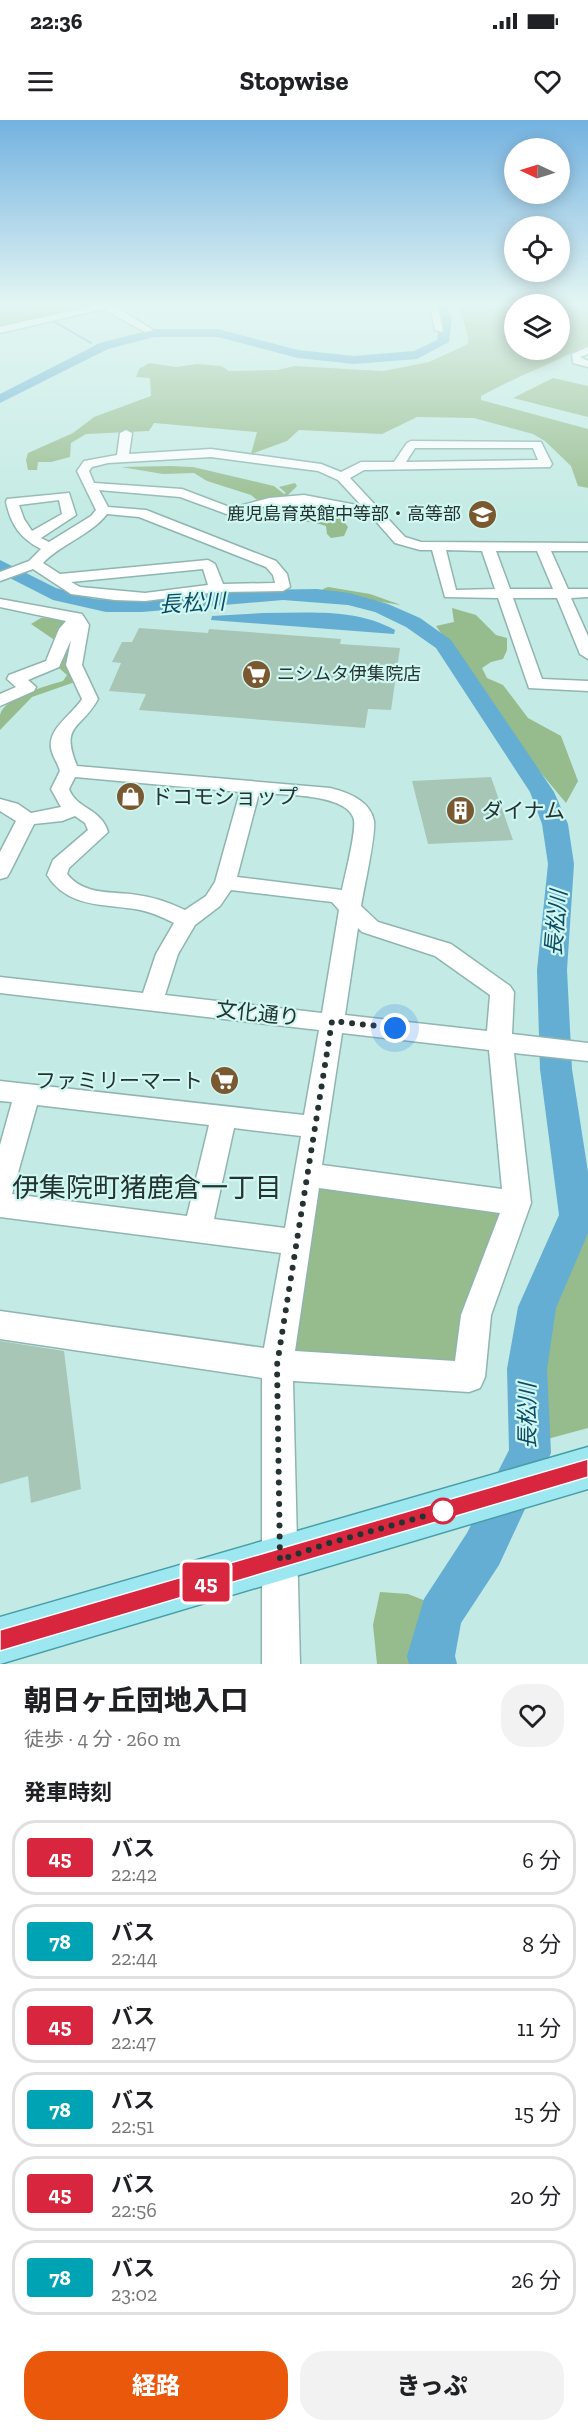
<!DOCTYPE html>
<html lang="ja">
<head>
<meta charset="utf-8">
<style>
	:root { --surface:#fff; --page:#f2f2f2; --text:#202124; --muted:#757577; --line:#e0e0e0; --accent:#ea580c }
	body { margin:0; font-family:"Zilla Slab","Noto Sans JP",serif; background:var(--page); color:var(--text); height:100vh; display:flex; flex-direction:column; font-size:22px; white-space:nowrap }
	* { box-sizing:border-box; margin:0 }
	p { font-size:20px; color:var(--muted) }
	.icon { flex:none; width:33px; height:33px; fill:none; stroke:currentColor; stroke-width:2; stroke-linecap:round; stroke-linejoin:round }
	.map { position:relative; height:1544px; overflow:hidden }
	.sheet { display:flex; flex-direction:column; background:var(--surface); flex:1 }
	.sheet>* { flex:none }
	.badge { padding:0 12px; border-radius:4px; font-size:21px; line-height:39px }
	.needle { width:39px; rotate:274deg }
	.fabs { position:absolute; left:504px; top:18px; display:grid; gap:12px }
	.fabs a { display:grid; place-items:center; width:66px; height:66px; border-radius:50%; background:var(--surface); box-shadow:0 3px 15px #0003; font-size:30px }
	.you { position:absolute; width:30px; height:30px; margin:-15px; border:4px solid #fff; border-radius:50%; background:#1a73e8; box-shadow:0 0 0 9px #1a73e833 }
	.map>.badge { position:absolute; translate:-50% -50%; box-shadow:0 0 0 3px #fff }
	h2 { padding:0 24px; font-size:22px; line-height:54px }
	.round { display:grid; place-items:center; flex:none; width:63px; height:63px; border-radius:24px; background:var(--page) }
	.headline { display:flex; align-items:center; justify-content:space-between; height:102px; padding:0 24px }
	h1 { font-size:28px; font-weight:800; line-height:45px }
	.primary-button { display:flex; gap:12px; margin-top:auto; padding:12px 24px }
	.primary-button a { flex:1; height:69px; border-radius:24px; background:var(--accent); color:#fff; font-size:24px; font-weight:800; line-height:69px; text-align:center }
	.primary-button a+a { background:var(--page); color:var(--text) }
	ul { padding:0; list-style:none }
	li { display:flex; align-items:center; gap:18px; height:75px; margin:0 12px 9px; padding:0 12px; border:3px solid var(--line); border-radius:24px }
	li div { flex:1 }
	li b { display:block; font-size:22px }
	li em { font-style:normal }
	li .badge { min-width:66px; font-weight:700; text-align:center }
	.status { display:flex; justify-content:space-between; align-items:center; height:42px; padding:0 30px; background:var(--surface); direction:ltr }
	.status svg { height:16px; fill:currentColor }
	header { display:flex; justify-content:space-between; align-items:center; height:78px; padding:0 24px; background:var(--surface); font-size:27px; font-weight:800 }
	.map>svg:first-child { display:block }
	.green { fill:#96bb8c }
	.water { fill:#64aed3 }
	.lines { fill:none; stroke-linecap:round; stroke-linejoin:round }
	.stream { stroke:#64aed3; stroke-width:2 }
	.river { fill:#64aed3; fill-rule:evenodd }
	.building { fill:#a7c6b6 }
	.minor-casing { stroke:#8fb5af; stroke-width:3 }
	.major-casing { stroke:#489ea8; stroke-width:3 }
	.minor { fill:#fff; fill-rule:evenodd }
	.major { fill:#9de7f1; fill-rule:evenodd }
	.line { fill:#d7263d; stroke:#fff; stroke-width:1.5 }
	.walk { stroke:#243331; stroke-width:6; stroke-dasharray:0 10.8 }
	.stop-dot { fill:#fff; stroke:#d7263d; stroke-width:3 }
	.labels { text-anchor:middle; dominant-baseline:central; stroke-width:4.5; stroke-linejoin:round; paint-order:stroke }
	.far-poi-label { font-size:18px; fill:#243331; stroke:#d0f7f1; text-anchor:end }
	.poi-label { font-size:21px; fill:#243331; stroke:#d0f7f1; text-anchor:start }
	.street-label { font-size:21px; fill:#243331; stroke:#d0f7f1 }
	.water-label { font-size:22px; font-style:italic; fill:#0a4a63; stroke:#d0f7f1 }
	.near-neighbourhood-label { font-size:27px; fill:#243331; stroke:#d0f7f1 }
</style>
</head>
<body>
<div class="status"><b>22:36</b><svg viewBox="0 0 49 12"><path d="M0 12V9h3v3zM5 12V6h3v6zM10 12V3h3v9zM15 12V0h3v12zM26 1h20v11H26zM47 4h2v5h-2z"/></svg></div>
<header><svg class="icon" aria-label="menu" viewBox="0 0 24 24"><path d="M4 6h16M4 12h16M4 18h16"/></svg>Stopwise<svg class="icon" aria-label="heart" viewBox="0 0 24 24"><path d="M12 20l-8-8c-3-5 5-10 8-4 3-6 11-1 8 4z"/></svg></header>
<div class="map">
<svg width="588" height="1544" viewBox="0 0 588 1544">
	<rect width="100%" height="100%" fill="#c3eae4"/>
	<!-- green -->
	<path class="green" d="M0,185l83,3 -83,20z
		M470,185h44v45h46v-45h28v40c-36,18 -72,32 -107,51v4l107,29v59l-10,-2 -7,-20 -26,-25 -12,-7 -59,-16 -57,-1 -35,17 -83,-4 -12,11 -36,13 6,-22 -103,-9 -5,8 -63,3 -15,9 -1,14 -19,5h-13l-1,8h-9l-2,-10 2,-7 45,-20 21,-16 57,-21 -1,-18 -14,-1 3,-8 10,-6 27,4 21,-3 24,2 8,5 48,-1 18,-4 88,5 46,-9 39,-18c1,-11 -6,-24 -8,-35z
		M553,258l35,8v31l-75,-19z
		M171,346l22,1 81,19 10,8 2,-1 -7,-6 16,-4 2,3 -10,10 -30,4 -6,-5 -44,-14 -13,-8 -31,1 -42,-7z
		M301,391c17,2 37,0 47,16l-4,9 -13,2 -4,-4 -1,-8c-16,-6 -28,-3 -44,-11l4,-3z
		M328,467l42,7 31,11 -78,-12v-4z
		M452,488l24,7 20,20 11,3v12l-4,9 -12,3 -9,6 5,10 16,7 25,33 33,18 17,45 -12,22 -30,-36 -100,-141 18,-4z
		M41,498l31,1 -16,22 -25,-17z
		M69,516h6v46l-43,15 -32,33c0,-4 0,-11 0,-15 5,-19 47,-29 63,-34l4,-6 -8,-7z
		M323,1065l175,23 4,8 -39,146 -165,-5 -8,-9 26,-159z
		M588,1094v214l-48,13 4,-79 13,-63z
		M380,1472l28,2 23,9 -17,42 4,19h-41l-4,-39z"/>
	<!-- water -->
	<path class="water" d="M264,493c45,0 91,-5 131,17l-1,4 -183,-14 1,-4z"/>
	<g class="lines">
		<!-- stream -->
		<path class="stream" d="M25,185l5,1 4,9 6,2
			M53,201l38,22
			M97,225l7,1"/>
		<!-- river -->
		<path class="river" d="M434,185h12l6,12 -3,25 -32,17 -63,5 -56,-6 -80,-21h-64l-46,12 -108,54v-9l100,-51 54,-14h64l80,21 56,6 60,-5 23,-11 3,-23z
			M0,440l56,28 38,11 36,2 119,-11 68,-1 32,4 39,11 32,14 31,22 103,152 14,32 6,40 -7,106 5,99 16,103v61l-32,75 -9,61 4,84 -52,112 -38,58 -6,33 2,8h-48l-2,-8 17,-57 43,-66 42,-83 -2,-81 11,-62 41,-92 -19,-146 -3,-99 11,-106 -6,-40 -12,-32 -94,-144 -30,-21 -31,-15 -27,-7 -65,-5 -141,12h-36l-53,-12 -53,-27z"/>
	</g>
	<!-- building -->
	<path class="building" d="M139,508l69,5 1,-4 13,1 119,9 -1,5 60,4 -9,62 -23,-1 -3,19 -226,-18 7,-16 -37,-3 12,-28 -9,-1 10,-20h10z
		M491,657l22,63 -85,4 -16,-63z
		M0,1221l64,10 17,138 -50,14 -3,-27 -28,8z"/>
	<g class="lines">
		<defs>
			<path id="minor" d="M96,185h17l40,25 -8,2 -42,-23 -103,24v-6z
				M430,185h8l5,27 -8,-2z
				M588,227v7l-8,3 8,4v6l-15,-4 -1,-9z
				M126,310l6,3 -3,21 82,-5 110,15 20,8 20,-10h33l13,-19 4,-2 130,1 11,22 -2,3 -186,3 -14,8 55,59 16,5 167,1v8h-37l17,38h20v8l-17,1 17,38v23l-8,-5 -23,-56h-44l29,81 46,2v10l-59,-3 -31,-90 -53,-1 -13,-47h-12l-25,-7 -22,-25 -52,-13h-52l-37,11 -52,-19 -81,-7 9,17 38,3 130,51 11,13 3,13 -7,4 -66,1 -72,9 -30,-1 -44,-6 -38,-25 -33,12v-9l29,-11 12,-12c-21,-11 -30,-24 -35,-47l1,-3 62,-6 7,22 -35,23 8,4 42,-26 5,-6 -19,-39 7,-10 33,-6 3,-22zM415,328h118l5,12 -132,2zM211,337l107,14 20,9 24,26 -58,-11 -35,3 -37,10 -50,-19 -88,-6 -5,-12 3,-4 16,-4zM59,380l3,14 -30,17 -8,-12 -5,-14zM107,394l32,3 127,50 7,8 2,8 -52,1 -8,-20 -7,-4 -148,14 -17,-11c18,-19 48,-28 64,-49zM446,430l36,1 13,38 -39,1zM496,431h41l16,38h-43zM203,449l5,16 -63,8 -65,-6 -9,-5z
				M0,479l82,15 7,11 -7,40 16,34c-18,32 -38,25 -21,67l253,22c17,4 40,12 44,33 2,14 -10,67 -13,85l17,16 73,22 59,42 4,6 -2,42 76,9v18l-74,-8 17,150 -40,112 -6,62 -5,11 -11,4 -176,-11 7,283h-38v-286l-262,-39v-28l264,37 17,-95 -281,-36v-72l12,-43 -12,-1v-20l304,34 15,-85 -319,-37v-16l143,16 13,-39 18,-31c-12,-6 -25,-12 -39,-14 -34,-5 -68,-2 -88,-34l6,-15 35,-30 -3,-7 -10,-7 -13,5 -28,3 -24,48 -3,5 -7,2v-27l16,-31 -16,-10v-12l18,5 13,9 30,-6 -10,-18 9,-18c-2,-8 -8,-15 -9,-23 -3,-20 22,-34 31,-49l-16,-34 5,-25 -12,27 -31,13 8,7 -2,4 -34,15v-12l16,-7 -9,-8 2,-4 37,-14 13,-32 7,-8 -66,-14zM75,657l165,15 -25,90 -9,14 -21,14c-15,-7 -31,-13 -48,-15 -24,-4 -53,1 -70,-21l2,-6 39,-36c-7,-24 -32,-23 -39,-43zM259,673c21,2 90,0 95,27 2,13 -9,55 -12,70l-105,-13zM231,770l101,12 7,8 -17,103 -157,-18 13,-41 17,-29 25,-19zM358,808l4,4 73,24 55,39 -3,36 -142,-16zM342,913l147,17 13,139 -180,-24zM37,985l172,20 -22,91 -175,-22zM234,1008l67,8 -16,92 -71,-9zM319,1068l181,25 -39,102 -6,46 -160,-10z"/>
			<path id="major" d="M588,1327v42l-588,175v-47z"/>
		</defs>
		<!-- minor casing -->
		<use href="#minor" class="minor-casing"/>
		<!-- major casing -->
		<use href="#major" class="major-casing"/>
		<!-- minor -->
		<use href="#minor" class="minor"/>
		<!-- major -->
		<use href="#major" class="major"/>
	</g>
	<!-- sky -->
	<linearGradient id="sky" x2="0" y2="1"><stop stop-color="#73b2e0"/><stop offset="0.46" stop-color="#e4f6f3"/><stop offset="1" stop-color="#e4f6f3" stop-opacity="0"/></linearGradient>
	<rect width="588" height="401" fill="url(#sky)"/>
	<!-- line -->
	<path class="line" d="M588,1339v18l-588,174v-21z"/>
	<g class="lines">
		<!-- walk -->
		<path class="walk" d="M395,908l-63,-7 -55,344 3,195 46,-16 120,-34 -3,1"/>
	</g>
	<!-- icons -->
	<defs>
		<symbol id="school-disc" viewBox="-11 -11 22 22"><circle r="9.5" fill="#7a5930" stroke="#d0f7f1"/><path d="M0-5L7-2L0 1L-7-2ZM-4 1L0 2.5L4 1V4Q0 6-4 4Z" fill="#fff"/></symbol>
		<symbol id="supermarket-disc" viewBox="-11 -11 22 22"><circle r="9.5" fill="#7a5930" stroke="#d0f7f1"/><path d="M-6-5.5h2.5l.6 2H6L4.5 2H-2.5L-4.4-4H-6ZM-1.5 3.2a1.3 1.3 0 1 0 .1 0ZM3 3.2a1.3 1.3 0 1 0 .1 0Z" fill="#fff"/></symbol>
		<symbol id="shop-disc" viewBox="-11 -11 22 22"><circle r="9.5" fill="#7a5930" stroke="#d0f7f1"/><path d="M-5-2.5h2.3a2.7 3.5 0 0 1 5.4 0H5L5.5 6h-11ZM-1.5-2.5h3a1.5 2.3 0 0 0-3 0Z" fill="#fff"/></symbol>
		<symbol id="building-disc" viewBox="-11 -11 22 22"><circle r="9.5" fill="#7a5930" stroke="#d0f7f1"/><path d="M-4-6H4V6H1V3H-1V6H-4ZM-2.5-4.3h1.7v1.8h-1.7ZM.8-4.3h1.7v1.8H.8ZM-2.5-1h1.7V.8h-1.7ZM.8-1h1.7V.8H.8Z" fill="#fff"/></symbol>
	</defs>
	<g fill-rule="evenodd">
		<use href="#school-disc" x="466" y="378" width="33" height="33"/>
		<use href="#supermarket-disc" x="240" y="538" width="33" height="33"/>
		<use href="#shop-disc" x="114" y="660" width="33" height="33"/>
		<use href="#building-disc" x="444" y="674" width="33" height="33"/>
		<use href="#supermarket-disc" x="208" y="944" width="33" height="33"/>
	</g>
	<!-- markers -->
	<circle class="stop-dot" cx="443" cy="1391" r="12"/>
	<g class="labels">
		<!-- far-poi labels -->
		<g class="far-poi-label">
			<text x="461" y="394">鹿児島育英館中等部・高等部</text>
			<text x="277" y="554" text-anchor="start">ニシムタ伊集院店</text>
		</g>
		<!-- poi labels -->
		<g class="poi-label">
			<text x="151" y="676">ドコモショップ</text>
			<text x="482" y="690">ダイナム</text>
			<text x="203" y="960" text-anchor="end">ファミリーマート</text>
		</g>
		<!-- street labels -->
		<g class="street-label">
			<text transform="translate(258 893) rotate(6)">文化通り</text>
		</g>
		<!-- water labels -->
		<g class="water-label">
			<text transform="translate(192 483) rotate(-3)">長松川</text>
			<text transform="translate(556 803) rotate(-85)">長松川</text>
			<text transform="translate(527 1296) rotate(-90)">長松川</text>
		</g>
		<!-- near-neighbourhood labels -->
		<g class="near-neighbourhood-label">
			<text x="147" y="1068">伊集院町猪鹿倉一丁目</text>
		</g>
	</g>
</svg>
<div class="fabs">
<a><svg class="needle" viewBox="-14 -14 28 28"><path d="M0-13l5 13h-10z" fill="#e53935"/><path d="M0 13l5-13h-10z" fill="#757577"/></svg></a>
<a><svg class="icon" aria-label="locate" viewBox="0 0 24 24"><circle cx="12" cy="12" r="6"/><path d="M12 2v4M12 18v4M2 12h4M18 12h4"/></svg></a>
<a><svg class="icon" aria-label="layers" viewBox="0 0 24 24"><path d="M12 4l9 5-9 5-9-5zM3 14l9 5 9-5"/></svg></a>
</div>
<div class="you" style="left:395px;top:908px"></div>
<b class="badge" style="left:206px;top:1462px;background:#d7263d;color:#fff">45</b>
</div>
<section class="sheet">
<div class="headline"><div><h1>朝日ヶ丘団地入口</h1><p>徒歩 · 4 分 · 260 m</p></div><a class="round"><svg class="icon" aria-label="heart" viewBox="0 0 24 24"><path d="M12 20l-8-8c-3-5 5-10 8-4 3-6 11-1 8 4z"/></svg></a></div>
<h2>発車時刻</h2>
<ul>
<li><span class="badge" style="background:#d7263d;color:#fff">45</span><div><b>バス</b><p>22:42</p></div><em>6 分</em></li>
<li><span class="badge" style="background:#00a3b4;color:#fff">78</span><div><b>バス</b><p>22:44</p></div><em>8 分</em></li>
<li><span class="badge" style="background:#d7263d;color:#fff">45</span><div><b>バス</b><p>22:47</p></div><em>11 分</em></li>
<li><span class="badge" style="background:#00a3b4;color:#fff">78</span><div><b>バス</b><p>22:51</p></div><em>15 分</em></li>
<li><span class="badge" style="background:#d7263d;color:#fff">45</span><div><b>バス</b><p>22:56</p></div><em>20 分</em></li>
<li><span class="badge" style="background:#00a3b4;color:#fff">78</span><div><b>バス</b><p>23:02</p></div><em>26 分</em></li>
</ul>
<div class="primary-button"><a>経路</a><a>きっぷ</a></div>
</section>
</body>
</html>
